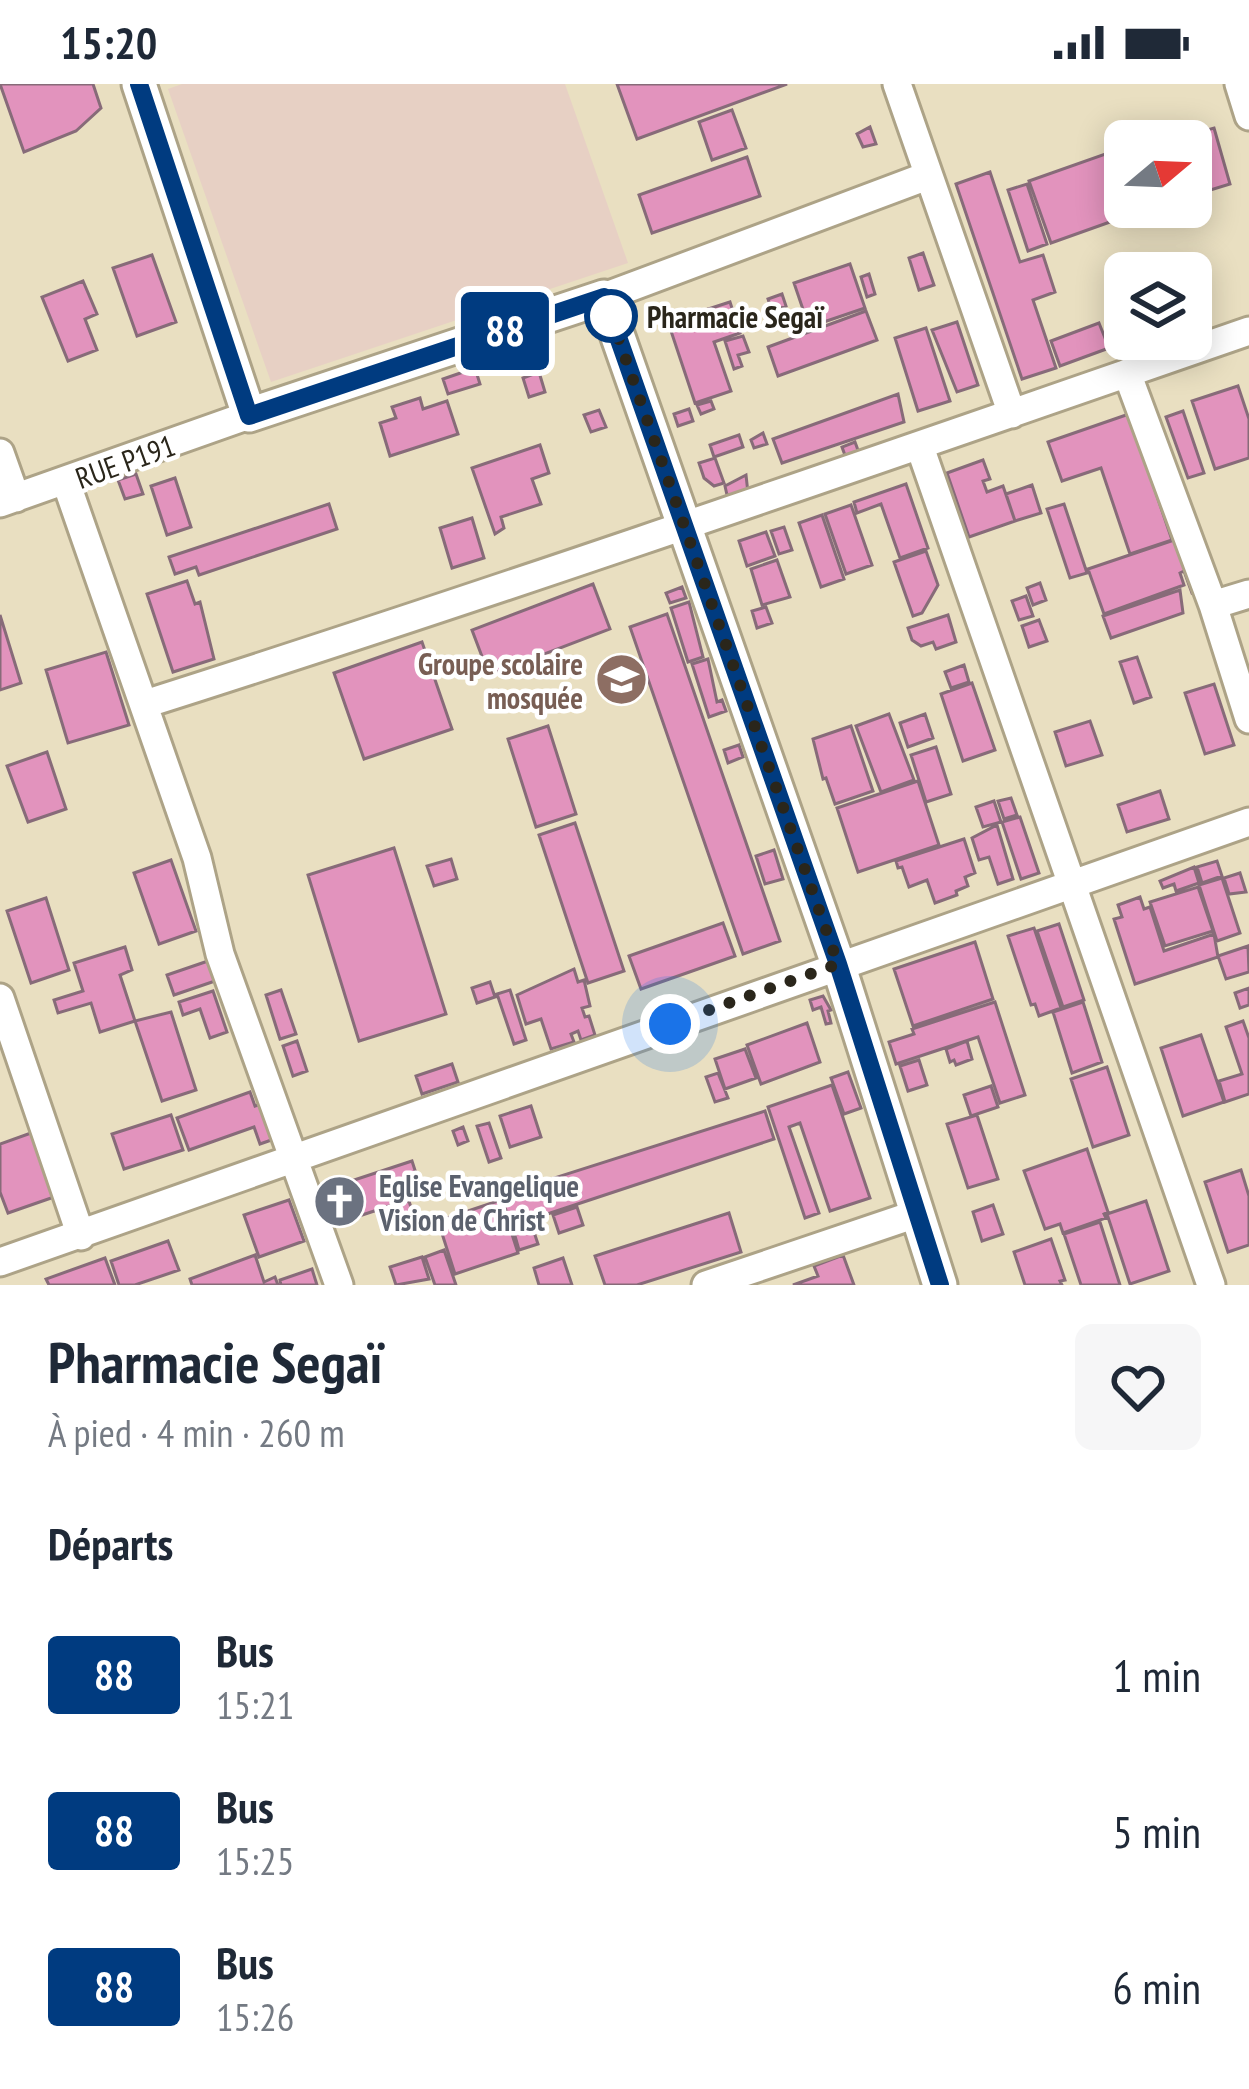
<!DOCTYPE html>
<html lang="fr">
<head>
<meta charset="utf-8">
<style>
	:root { --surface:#fff; --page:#f6f6f7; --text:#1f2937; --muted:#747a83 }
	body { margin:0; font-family:"PT Sans Narrow",sans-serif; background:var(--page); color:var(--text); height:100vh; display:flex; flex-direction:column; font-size:45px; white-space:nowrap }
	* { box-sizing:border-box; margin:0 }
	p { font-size:39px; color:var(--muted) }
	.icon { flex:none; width:66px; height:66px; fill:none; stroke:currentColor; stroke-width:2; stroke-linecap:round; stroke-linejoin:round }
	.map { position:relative; height:1201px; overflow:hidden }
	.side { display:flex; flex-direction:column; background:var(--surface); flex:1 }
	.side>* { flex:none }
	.badge { padding:0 24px; border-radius:9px; font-size:42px; line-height:78px }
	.needle { width:78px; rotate:71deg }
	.fabs { position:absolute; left:1104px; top:36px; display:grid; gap:24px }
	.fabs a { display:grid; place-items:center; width:108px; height:108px; border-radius:18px; background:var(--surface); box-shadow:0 6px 30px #0003; font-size:60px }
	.you { position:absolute; width:60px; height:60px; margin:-30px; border:9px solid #fff; border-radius:50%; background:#1a73e8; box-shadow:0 0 0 18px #1a73e833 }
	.map>.badge { position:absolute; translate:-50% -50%; box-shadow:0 0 0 6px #fff }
	h2 { padding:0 48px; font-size:45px; line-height:108px }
	.round { display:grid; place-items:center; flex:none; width:126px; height:126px; border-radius:18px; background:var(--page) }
	.overview { display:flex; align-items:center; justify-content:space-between; height:204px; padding:0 48px }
	h1 { font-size:57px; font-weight:800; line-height:90px }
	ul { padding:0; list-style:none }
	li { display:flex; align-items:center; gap:36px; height:156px; padding:0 48px }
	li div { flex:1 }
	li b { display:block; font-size:45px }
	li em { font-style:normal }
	li .badge { min-width:132px; font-weight:700; text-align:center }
	.status { display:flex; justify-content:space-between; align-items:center; height:84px; padding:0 60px; background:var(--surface); direction:ltr }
	.status svg { height:33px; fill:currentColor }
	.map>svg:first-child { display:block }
	.commercial { fill:#e7d0c4 }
	.building { fill:#e293bd; stroke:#876b79; stroke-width:3 }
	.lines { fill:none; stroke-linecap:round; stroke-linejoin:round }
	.minor-casing { stroke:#ada387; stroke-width:33 }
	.tertiary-casing { stroke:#ada387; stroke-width:39 }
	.minor { stroke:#fff; stroke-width:27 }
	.tertiary { stroke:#fff; stroke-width:33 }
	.line-casing { stroke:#fff; stroke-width:27 }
	.line { stroke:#003b80; stroke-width:18 }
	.walk { stroke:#2a261b; stroke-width:12; stroke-dasharray:0 21.6 }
	.stop-dot { fill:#fff; stroke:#003b80; stroke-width:6 }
	.labels { text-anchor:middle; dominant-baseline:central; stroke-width:9; stroke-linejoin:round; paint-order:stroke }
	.stop-label { font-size:30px; font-weight:bold; fill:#2a261b; stroke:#fff; text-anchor:start }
	.street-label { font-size:30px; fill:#2a261b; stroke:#fff }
	.education-label { font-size:30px; font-weight:bold; fill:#785e54; stroke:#fff; text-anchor:end }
	.worship-label { font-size:30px; font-weight:bold; fill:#5b616d; stroke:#fff; text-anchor:start }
</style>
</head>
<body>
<div class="status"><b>15:20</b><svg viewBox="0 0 49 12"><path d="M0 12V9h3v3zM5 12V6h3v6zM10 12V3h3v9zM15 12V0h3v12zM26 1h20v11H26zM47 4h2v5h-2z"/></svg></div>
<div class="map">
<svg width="1249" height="1201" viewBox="0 0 1249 1201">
	<rect width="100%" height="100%" fill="#e9dfc1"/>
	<!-- commercial -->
	<path class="commercial" d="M182,0h383l63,179 -357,119 -103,-293z"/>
	<!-- building -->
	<path class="building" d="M0,0h93l8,24 -25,23 -52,21z
		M617,0h170l-150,55z
		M732,26l14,38 -34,12 -13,-38z
		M870,43l6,17 -13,3 -6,-13z
		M1214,44l16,56 -39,12v-55l-16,-2z
		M1125,63v60h27l-101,36 -22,-62z
		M747,73l13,39 -108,37 -13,-38z
		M990,88l30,90 23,-7 12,37 -22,8 23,68 -34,11 -66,-195z
		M1027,100l20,60 -19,7 -20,-61z
		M923,169l11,32 -15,5 -10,-32z
		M152,171l24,67 -39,14 -24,-68z
		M850,180l15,44 -56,19 -15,-44z
		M869,190l6,20 -8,3 -6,-20z
		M83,197l14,33 -12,5 12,31 -29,11 -26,-64z
		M782,210l4,12 -14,5 -4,-12z
		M730,218l10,31 -26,9 17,49 -36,12 -27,-81z
		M866,227l11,29 -99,36 -10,-29z
		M957,238l21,63 -21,7 -25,-62z
		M1099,239l10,25 -49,18 -9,-25z
		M926,244l24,73 -32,10 -23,-73z
		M743,252l6,16 -11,3 4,11 -8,3 -9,-28z
		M542,256l7,22 -30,10 -8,-22z
		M475,284l5,16 -32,10 -5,-15z
		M539,288l6,20 -16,5 -6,-19z
		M1238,302l11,33v39l-34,11 -23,-68z
		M898,310l6,28 -122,41 -9,-24z
		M420,314l3,11 24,-8 11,33 -68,22 -10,-33 16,-5 -4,-11z
		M711,317l3,8 -13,5 -4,-9z
		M689,325l4,12 -15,5 -4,-12z
		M599,326l7,17 -15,5 -7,-17z
		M1183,327l21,62 -16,5 -22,-61z
		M1129,330l43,126 -42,14 -29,-86 -39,13 -14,-39z
		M763,349l4,11 -13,4 -3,-8z
		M739,351l4,12 -29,10 -4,-12z
		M855,358l4,11 -13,5 -4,-11z
		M540,361l9,28 -17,6 9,25 -40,13 3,11 -9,6 -23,-66z
		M715,374l9,25 -10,3 -10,-8 -5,-15z
		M983,376l7,19 -7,2 4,11 16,-6 12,35 -46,16 -22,-64z
		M136,390l7,20 -18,5 -7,-19z
		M746,391l2,18 -21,2 -2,-9z
		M175,394l16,49 -24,8 -16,-49z
		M906,400l22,64 -28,10 -19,-54 -24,9 -3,-11z
		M1032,401l9,28 -26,8 -9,-27z
		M329,420l8,25 -138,46 -3,-8 -21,7 -6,-17z
		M1064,420l23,69 -17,5 -23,-69z
		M851,421l21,60 -26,9 -21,-60z
		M822,431l22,64 -23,8 -22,-64z
		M472,434l12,40 -32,10 -12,-40z
		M784,443l8,23 -13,4 -8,-23z
		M766,448l9,24 -28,10 -8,-25z
		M1183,453l18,53 -9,3 -8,-22 -4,2 4,12 -80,29 -16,-45z
		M926,467l12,34 -16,28 -9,3 -19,-54z
		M777,476l13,37 -28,8 -11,-36z
		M187,497l8,23 5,-2 14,57 -41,13 -26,-78z
		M1040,499l6,17 -13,5 -6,-17z
		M593,500l17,45 -121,46 -17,-45z
		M682,503l4,11 -16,5 -4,-10z
		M1180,506l3,23 -72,25 -8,-22z
		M1026,512l7,20 -14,4 -7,-19z
		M689,518l14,55 -15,5 -17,-54z
		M766,523l6,16 -15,5 -5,-17z
		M667,530l113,327 -37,13 -113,-327z
		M0,531l21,68 -21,7z
		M948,531l8,27 -20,7 -3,-7 -12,4 -9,-6 -4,-12z
		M1039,536l8,21 -18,6 -7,-21z
		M422,558l30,87 -88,30 -30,-86z
		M106,568l23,73 -61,18 -22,-73z
		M1137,573l14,40 -17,6 -14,-41z
		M708,575l9,43 5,-2 4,11 -17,6 -17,-53z
		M964,581l5,17 -18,6 -6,-16z
		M972,599l23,67 -32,11 -22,-67z
		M1214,600l20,61 -29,9 -20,-61z
		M889,630l25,66 -33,12 -25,-66z
		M925,630l8,24 -25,9 -8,-24z
		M1090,637l12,34 -36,11 -11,-34z
		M548,642l28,88 -40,13 -28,-88z
		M851,642l22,65 -38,13 -9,-26 -3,1 -10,-40z
		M739,661l4,12 -15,6 -4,-13z
		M936,663l15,47 -25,8 -15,-47z
		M47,668l19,57 -38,13 -21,-56z
		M918,697l21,64 -81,27 -21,-64z
		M1160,707l9,28 -42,13 -9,-27z
		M1011,714l6,17 -13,4 -6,-18z
		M994,717l7,21 -18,5 -7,-20z
		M1020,733l19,56 -18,6 -19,-57z
		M575,739l49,148 -36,12 -49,-148z
		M997,741l16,54 -15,5 -9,-27 -10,3 -7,-22z
		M964,755l11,34 -10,4 3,9 -12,5 1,4 -22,8 -8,-23 -18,7 -7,-20 -4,1 -2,-7z
		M394,764l52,166 -87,27 -51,-166z
		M774,766l9,29 -18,5 -9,-28z
		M451,775l6,20 -23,7 -7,-20z
		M171,776l25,71 -37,13 -25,-71z
		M1217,777l5,15 -20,7 -5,-16z
		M1194,783l5,16 -23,8 -2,-7 -11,4 -3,-7z
		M1240,789l6,19 -17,2 -5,-16z
		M1222,794l18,55 -23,8 -18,-56z
		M1198,803l15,44 -48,15 -15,-44z
		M1140,813l4,12 6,-2 14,44 50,-17 4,23 -83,27 -21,-65 8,-2 -4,-12z
		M46,814l23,72 -38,13 -24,-72z
		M723,839l12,33 -94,33 -12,-33z
		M1059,840l25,76 -21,7 -26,-76z
		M1034,844l27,80 -22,8 -4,-12 -4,1 -23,-69z
		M975,858l18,57 -80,27 -19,-57z
		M1248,862l1,26 -23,7 -8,-23z
		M125,863l7,23 -12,5 15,46 -35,11 -9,-29 -33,10 -4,-13 29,-9 -9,-28z
		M208,877l7,20 -41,14 -7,-20z
		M574,885l4,13 6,-2 6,26 -8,2 3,9 4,-1 6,19 -14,5 -3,-9 -7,3 3,8 -23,7 -10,-30 -15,5 -9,-29z
		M490,898l5,15 -18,6 -5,-15z
		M1249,904v17l-9,3 -5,-15z
		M281,906l15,44 -16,5 -14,-44z
		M510,906l16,50 -12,4 -17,-50z
		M213,907l14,41 -17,6 -10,-29 -17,6 -4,-13z
		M823,912l8,14 -3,1 3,12 -5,1 -5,-17 -8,3 -3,-10z
		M995,918l30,93 -25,8 -22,-66 -82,27 -7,-22 25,-8 -2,-5z
		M1083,918l19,60 -30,11 -19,-61z
		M171,928l25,78 -34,11 -27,-80z
		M1243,937l6,17v56l-24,8 -6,-21 23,-7 -16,-47z
		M807,939l13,39 -59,22 -14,-39z
		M1201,951l23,67 -41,14 -22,-68z
		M297,957l10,30 -14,5 -10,-30z
		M967,957l5,18 -16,6 -2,-5 -4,2 -4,-13z
		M745,965l11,29 -31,11 -10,-30z
		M919,976l8,25 -19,6 -8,-25z
		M452,980l6,18 -36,12 -6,-18z
		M1107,983l22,68 -36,12 -22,-68z
		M848,988l13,36 -17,6 -13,-36z
		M718,989l10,25 -13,4 -9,-25z
		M832,1001l38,113 -40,13 -30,-88 -11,4 30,86 -14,5 -37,-111z
		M991,1002l7,21 -27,9 -7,-21z
		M250,1008l5,14 9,-3 13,35 -17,6 -6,-17 -65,23 -12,-32z
		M531,1022l10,31 -31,10 -10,-31z
		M765,1027l9,28 -263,87 -10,-31z
		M171,1031l12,35 -59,19 -12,-35z
		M977,1031l21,64 -30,9 -21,-64z
		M489,1039l12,35 -12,4 -12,-36z
		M463,1043l5,14 -10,4 -5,-14z
		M31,1049l23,64 -46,16 -8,-21v-48z
		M1087,1065l21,63 -4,2 2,4 -43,15 -3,-9 -15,5 -21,-58z
		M412,1077l11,34 -64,21 -11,-34z
		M1241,1086l8,26v49l-21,7 -23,-70z
		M289,1116l15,41 -45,16 -15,-42z
		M501,1116l17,53 -63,21 -17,-53z
		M409,1117l8,26 -19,6 -9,-26z
		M1146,1117l23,70 -39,13 -23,-70z
		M993,1121l10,29 -21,7 -9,-29z
		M577,1123l6,18 -24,8 -6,-18z
		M729,1129l12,39 -104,33h-32l-10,-29z
		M1100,1138l20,63h-39l-17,-51z
		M531,1139l7,21 -19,6 -6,-21z
		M1051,1155l14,41 -5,1 2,4h-37l-11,-33z
		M168,1157l11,29 -44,15h-16l-8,-24z
		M444,1166l12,35h-21l-10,-28z
		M255,1171l9,27 11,-5 3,8h-86l-2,-6z
		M843,1171l11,30h-61l25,-9 -4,-10z
		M422,1173l7,22 -33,6 -6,-18z
		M105,1174l10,27h-66l-3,-6z
		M563,1174l9,27h-33l-5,-17z
		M312,1185l5,16h-36l-1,-5z"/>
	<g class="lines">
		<defs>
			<path id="minor" d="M897,0l115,330
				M1239,0l10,32
				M604,213l323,-121
				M1127,289l86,232 36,114
				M920,363l291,838
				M0,369l16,45
				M66,398l131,376 23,96 119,331
				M0,419l249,-88
				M1213,521l36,-11
				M145,620c371,-118 737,-246 1104,-373
				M0,914l81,238
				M0,1178l1249,-440
				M706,1201l210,-71"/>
			<path id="tertiary" d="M139,0l110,331 355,-118 234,667 102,321"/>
		</defs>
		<!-- minor casing -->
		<use href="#minor" class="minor-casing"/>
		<!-- tertiary casing -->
		<use href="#tertiary" class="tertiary-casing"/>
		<!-- minor -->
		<use href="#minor" class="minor"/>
		<!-- tertiary -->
		<use href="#tertiary" class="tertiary"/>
	</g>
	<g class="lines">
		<defs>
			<path id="line" d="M139,0l110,332 355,-119 234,667 102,321"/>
		</defs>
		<!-- line casing -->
		<use href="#line" class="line-casing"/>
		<!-- line -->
		<use href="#line" class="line"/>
		<!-- walk -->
		<path class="walk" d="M611,232l-7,-19 234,667 -168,60"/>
	</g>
	<!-- icons -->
	<defs>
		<symbol id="school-disc" viewBox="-11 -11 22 22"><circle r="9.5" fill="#8d6e63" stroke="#fff"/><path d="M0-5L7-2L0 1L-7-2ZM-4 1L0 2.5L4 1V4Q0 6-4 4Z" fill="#fff"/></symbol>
		<symbol id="church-disc" viewBox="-11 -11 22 22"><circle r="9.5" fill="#6b7280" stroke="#fff"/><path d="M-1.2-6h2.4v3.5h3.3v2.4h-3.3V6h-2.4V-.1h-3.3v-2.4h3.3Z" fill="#fff"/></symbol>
	</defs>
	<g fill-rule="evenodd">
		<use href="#school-disc" x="592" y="566" width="59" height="59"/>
		<use href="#church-disc" x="310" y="1088" width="59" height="59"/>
	</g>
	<!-- markers -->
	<circle class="stop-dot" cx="611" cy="232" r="24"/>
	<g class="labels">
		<!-- stop labels -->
		<g class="stop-label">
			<text x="647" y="232">Pharmacie Segaï</text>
		</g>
		<!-- street labels -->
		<g class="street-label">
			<text transform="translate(125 377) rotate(-20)">RUE P191</text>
		</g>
		<!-- education labels -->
		<g class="education-label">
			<text x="583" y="579">Groupe scolaire<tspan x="583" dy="34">mosquée</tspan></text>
		</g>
		<!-- worship labels -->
		<g class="worship-label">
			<text x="379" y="1101">Eglise Evangelique<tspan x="379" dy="34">Vision de Christ</tspan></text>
		</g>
	</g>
</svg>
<div class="fabs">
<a><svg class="needle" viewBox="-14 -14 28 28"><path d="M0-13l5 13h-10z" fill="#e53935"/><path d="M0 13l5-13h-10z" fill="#747a83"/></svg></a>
<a><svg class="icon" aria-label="layers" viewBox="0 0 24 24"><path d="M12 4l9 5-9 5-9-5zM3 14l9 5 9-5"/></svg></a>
</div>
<div class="you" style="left:670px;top:940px"></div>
<b class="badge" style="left:505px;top:247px;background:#003b80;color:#fff">88</b>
</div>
<section class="side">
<div class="overview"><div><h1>Pharmacie Segaï</h1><p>À pied · 4 min · 260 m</p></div><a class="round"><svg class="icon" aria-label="heart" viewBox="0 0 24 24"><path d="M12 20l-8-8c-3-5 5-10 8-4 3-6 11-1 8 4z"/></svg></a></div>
<h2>Départs</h2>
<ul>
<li><span class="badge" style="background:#003b80;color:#fff">88</span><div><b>Bus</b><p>15:21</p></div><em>1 min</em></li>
<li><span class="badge" style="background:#003b80;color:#fff">88</span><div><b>Bus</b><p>15:25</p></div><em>5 min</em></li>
<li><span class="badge" style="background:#003b80;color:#fff">88</span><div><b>Bus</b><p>15:26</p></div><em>6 min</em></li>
</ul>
</section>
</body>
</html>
